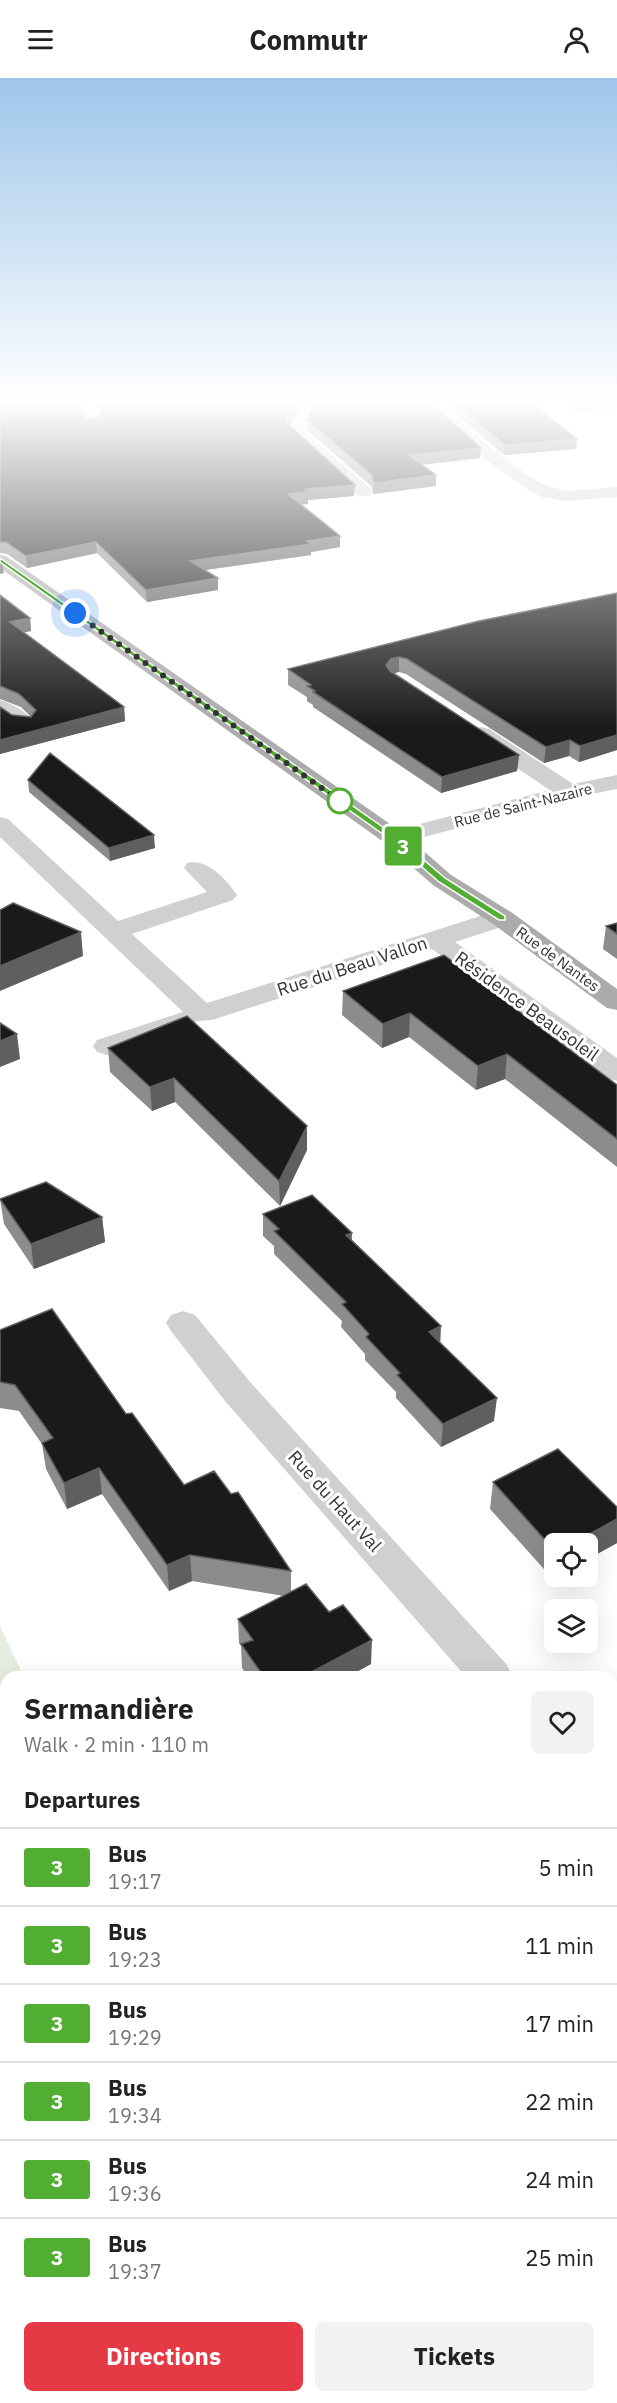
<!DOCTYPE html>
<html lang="en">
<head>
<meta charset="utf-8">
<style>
	:root { --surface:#fff; --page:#f2f2f2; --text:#222; --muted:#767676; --line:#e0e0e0; --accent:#e63946 }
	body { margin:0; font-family:"IBM Plex Sans",sans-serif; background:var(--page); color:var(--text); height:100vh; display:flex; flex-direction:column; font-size:22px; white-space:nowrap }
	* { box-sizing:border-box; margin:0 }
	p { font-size:20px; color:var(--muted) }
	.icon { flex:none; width:33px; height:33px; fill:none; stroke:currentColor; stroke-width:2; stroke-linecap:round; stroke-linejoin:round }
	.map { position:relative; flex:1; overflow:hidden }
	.details { position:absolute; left:0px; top:1593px; width:618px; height:732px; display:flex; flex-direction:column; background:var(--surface); border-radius:18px 18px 0 0; box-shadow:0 6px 24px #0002 }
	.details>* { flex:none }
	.badge { padding:0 12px; border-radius:4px; font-size:21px; line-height:39px }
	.fabs { position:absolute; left:544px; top:1455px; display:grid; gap:12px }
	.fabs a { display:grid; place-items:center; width:54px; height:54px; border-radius:9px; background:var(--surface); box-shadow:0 6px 24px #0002; font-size:30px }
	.you { position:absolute; width:30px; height:30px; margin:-15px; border:4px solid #fff; border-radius:50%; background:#1a73e8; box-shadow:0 0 0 9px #1a73e833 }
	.map>.badge { position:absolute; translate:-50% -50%; box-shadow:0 0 0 3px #fff }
	h2 { padding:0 24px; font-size:22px; line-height:54px }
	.round { display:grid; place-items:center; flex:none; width:63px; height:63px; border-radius:9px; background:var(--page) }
	.summary { display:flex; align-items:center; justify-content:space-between; height:102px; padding:0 24px }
	h1 { font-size:28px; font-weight:700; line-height:45px }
	.primary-button { display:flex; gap:12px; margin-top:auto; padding:12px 24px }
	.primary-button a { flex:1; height:69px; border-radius:9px; background:var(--accent); color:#fff; font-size:24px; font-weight:700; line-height:69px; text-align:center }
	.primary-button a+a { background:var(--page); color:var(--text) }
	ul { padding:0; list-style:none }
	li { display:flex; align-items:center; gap:18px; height:78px; padding:0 24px; border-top:2px solid var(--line) }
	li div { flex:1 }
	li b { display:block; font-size:22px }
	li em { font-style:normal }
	li .badge { min-width:66px; font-weight:700; text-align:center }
	header { display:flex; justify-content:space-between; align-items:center; height:78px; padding:0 24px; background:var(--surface); font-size:27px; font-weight:700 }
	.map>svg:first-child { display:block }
	.green { fill:#e6ecdf }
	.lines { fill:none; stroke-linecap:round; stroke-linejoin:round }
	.minor { fill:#d0d0d0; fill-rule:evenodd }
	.major { fill:#ababab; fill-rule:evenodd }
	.wall { fill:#8c8c8c }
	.shaded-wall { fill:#5f5f5f }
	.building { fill:#1a1a1a; stroke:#5f5f5f; stroke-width:1.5 }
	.line { fill:#52ae32; stroke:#fff; stroke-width:1.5 }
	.walk { stroke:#333; stroke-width:6; stroke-dasharray:0 10.8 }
	.stop-dot { fill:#fff; stroke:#52ae32; stroke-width:3 }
	.labels { text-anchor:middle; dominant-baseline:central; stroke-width:6; stroke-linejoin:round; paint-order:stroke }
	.far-street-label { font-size:15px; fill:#333; stroke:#fff }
	.street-label { font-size:18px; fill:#333; stroke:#fff }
</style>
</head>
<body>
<header><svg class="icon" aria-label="menu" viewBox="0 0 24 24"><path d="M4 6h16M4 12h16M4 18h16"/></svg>Commutr<svg class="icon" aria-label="person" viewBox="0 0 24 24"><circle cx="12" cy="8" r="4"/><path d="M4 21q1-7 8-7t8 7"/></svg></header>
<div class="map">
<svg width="617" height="2325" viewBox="0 0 617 2325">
	<rect width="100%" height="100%" fill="#fff"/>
	<!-- green -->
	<path class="green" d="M0,1548l24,51h-18v720h349l3,6h-358z"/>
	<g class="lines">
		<!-- minor -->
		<path class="minor" d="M78,323h15l-1,3 8,20 -3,3h-10z
			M306,323h14l-16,30 66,57 2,4 -2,4h-12l-70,-64z
			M420,323h16l74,62 32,21 23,7 52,-4v10l-52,4 -23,-4 -12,-6 -49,-35z
			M0,622c12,3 28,13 35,23l-3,5c-14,3 -21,-4 -32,-12z
			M481,649l8,2 84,55 44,-9v14l-46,9 -177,47 -9,-2 -3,-5 3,-5 165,-43 -77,-51 -3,-5 3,-5z
			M0,739l8,2 110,102 89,-29 -23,-24 3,-5c20,-5 39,16 50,32l-4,5 -101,34 75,69 286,-91 9,-2 9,2 4,6 -4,6 -56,18 162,116v23l-10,-3 -175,-129 -220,71 -16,1 -3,5 -76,26 -10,3 -10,-3 -4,-6 4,-6 86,-28 -183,-175z
			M183,1233l12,4 56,68 256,282 6,12h-47l-241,-276 -54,-70 -5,-8 5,-8z
			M617,1632v38l-5,1v-38z"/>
		<!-- major -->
		<path class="major" d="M0,477l6,1 397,277 48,42 60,37 106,77v21l-10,-2 -114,-84 -60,-39 -48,-42 -385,-275z"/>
	</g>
	<!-- wall -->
	<path class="wall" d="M0,323l85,17 11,1 4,-4 -5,-14h210l-15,25 64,70 -46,4v4h-8l40,43 -29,5v3l-105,15 12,20 -71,12 -50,-49 -70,15 -20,-14 -7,-1z
		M440,323h90l47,38 -1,10 -72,6z
		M567,323h50v7l-42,4z
		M307,342l173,38 -58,7 14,10v11l-63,8 -2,-8 -64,-56z
		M617,515v157l-38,12 -10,-6 -25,7 -138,-89 -7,-2 -5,1 125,82 -2,16 -76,22 -128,-86v-2l-6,-4v-4l-19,-12v-16z
		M0,517l30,23 1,13 -8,1 101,75 1,14 -125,33v-47l12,8 19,2 -10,-10 -21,-8z
		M28,702l127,68 -45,13 -81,-69z
		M617,845v36l-14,-10 3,-23z
		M444,877l173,130v82l-112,-88 -29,11 -67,-53 -27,11 -40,-33 1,-24z
		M108,970l199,78v24l-27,56 -105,-104 -23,9 -42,-39z
		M0,1121l102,18 3,25 -71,27 -30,-45z
		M263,1136l89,27 88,103 54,77 -53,26 -45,-49v-6l-31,-32v-6l-24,-27 1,-6 -68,-67v-8l-11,-10z
		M0,1252l126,84 58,71 107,86v21l80,72 -24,13h-99l-6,-9 -1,-22 -2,-3 -1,-24 46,-23 -92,-15 -23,10 -67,-97 -35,15 -21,-40 -4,-25 -23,-33 -19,-3z
		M493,1404l124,61 -29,16v-15h-33v32l-3,2 -62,-69z"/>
	<!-- shaded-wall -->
	<path class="shaded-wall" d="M298,323h7l-19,31v-10z
		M596,323h21v7l-42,4 1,-9z
		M577,361l-1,10 -72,6 1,-10z
		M481,370l-1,10 -71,8v-11z
		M436,397v11l-63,8 1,-11z
		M355,407l-1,11 -46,4v4l-20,2v-12l17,-5z
		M340,458v11l-29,5v3l-120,17 -1,-11z
		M96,464l1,11 -70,15 -1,-12z
		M2,483l2,12 -4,1v-12z
		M218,500v12l-71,12 -1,-12z
		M30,540l1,13 -20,4 -1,-13z
		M399,579v15l-9,2 -4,-9 5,-6z
		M124,629l1,14 -125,33v-14z
		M617,657v15l-38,12 1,-16z
		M570,662l-1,16 -25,7 2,-16z
		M519,677l-2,16 -76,22 1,-16z
		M154,757l1,13 -45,13 -1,-13z
		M81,854l2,24 -83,35v-25z
		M410,935l-1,24 -27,11 1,-24z
		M17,956l3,25 -20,8v-26z
		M507,976l-2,25 -29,11 2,-24z
		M174,1000l1,24 -23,9 -2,-24z
		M307,1048v24l-27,56 -1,-25z
		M102,1139l3,25 -71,27 -3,-25z
		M352,1155l-1,22 -5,-20z
		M441,1248l-1,23 -11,-17z
		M497,1320l-3,23 -53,26 2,-23z
		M99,1390l3,26 -35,15 -3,-26z
		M617,1441v24l-29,16v-15h-17z
		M190,1477l2,26 -23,10 -2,-26z
		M555,1478v20l-3,2z
		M372,1562l-1,24 -24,13h-45z
		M617,2116v21l-5,1v-21z"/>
	<!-- building -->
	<path class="building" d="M0,323h79l6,17 11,1 5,-6 -3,-12h200l-12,21 69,63 -50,4 3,3 -20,2 52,42 -33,5 4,3 -121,17 28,17 -72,12 -50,-48 -70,14 -20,-14h-6z
		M317,323h112l52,47 -72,7 27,20 -62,8 -2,-8 -65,-55z
		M452,323h78l47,38 -72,6z
		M574,323h22l-20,2z
		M617,515v142l-37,11 -10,-6 -24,7 -139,-88 -8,-2 -8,2 -5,6 4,6 129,84 -77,22 -129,-85 2,-1 -8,-5 4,-1 -23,-16 191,-48z
		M0,517l30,23 -20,4 114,85 -124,33v-33l12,8 19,2 5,-7 -17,-16 -19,-8z
		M50,675l104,82 -45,13 -81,-68z
		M13,825l68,29 -81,34v-56z
		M617,845v11l-11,-8z
		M444,877l173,130v54l-110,-85 -29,12 -68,-53 -27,11 -40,-33z
		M187,938l120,110 -28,55 -105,-103 -24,9 -42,-39z
		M0,945l17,11 -17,7z
		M46,1104l56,35 -71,27 -31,-45z
		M312,1117l40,38 -6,2 95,91 -12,6 68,66 -54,26 -46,-49 3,-2 -34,-36 3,-3 -27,-30 4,-2 -72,-71 5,-2 -16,-15z
		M52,1231l74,105 6,-1 52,72 30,-14 17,23 7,-2 53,79 -101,-16 -23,10 -68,-97 -35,15 -22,-40 11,-5 -38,-53 -15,-3v-52z
		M558,1371l59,58v12l-46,25h-16v7l-62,-69z
		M306,1506l23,28 14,-7 29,35 -70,37h-38l-23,-33 12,-4 -15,-21z
		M612,2021l5,13v82l-5,1z"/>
	<!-- sky -->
	<linearGradient id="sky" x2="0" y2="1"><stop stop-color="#9ec6ea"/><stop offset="0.5" stop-color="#fff"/><stop offset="1" stop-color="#fff" stop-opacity="0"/></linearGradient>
	<rect width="617" height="649" fill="url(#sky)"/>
	<!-- line -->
	<path class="line" d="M0,480l397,279 48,41 60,38v4h-6l-60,-38 -48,-42 -391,-278z"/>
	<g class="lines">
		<!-- walk -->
		<path class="walk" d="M75,535l265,188"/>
	</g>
	<!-- markers -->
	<circle class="stop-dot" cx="340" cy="723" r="12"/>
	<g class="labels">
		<!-- far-street labels -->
		<g class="far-street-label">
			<text transform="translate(523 727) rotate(-14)">Rue de Saint-Nazaire</text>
			<text transform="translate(558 881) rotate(36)">Rue de Nantes</text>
		</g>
		<!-- street labels -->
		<g class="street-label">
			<text transform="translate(352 888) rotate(-18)">Rue du Beau Vallon</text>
			<text transform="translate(527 928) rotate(36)">Résidence Beausoleil</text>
			<text transform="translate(335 1423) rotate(48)">Rue du Haut Val</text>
		</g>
	</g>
</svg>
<div class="fabs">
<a><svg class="icon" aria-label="locate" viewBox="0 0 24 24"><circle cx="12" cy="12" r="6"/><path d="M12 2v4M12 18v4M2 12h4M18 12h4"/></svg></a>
<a><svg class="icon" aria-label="layers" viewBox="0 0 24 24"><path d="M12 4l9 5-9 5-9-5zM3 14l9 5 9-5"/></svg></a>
</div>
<div class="you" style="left:75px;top:535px"></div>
<b class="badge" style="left:403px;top:768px;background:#52ae32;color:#fff">3</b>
<section class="details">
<div class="summary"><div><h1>Sermandière</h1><p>Walk · 2 min · 110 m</p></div><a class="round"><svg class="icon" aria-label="heart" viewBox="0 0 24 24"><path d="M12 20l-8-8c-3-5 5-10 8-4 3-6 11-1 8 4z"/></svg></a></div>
<h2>Departures</h2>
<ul>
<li><span class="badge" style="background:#52ae32;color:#fff">3</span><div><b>Bus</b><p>19:17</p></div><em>5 min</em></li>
<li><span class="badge" style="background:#52ae32;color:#fff">3</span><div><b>Bus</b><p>19:23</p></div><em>11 min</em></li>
<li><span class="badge" style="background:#52ae32;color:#fff">3</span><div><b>Bus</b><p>19:29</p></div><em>17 min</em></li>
<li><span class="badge" style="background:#52ae32;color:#fff">3</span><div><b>Bus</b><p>19:34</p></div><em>22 min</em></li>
<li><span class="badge" style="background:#52ae32;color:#fff">3</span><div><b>Bus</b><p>19:36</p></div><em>24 min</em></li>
<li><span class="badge" style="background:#52ae32;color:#fff">3</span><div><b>Bus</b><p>19:37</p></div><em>25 min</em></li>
</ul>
<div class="primary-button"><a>Directions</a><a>Tickets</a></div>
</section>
</div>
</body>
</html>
